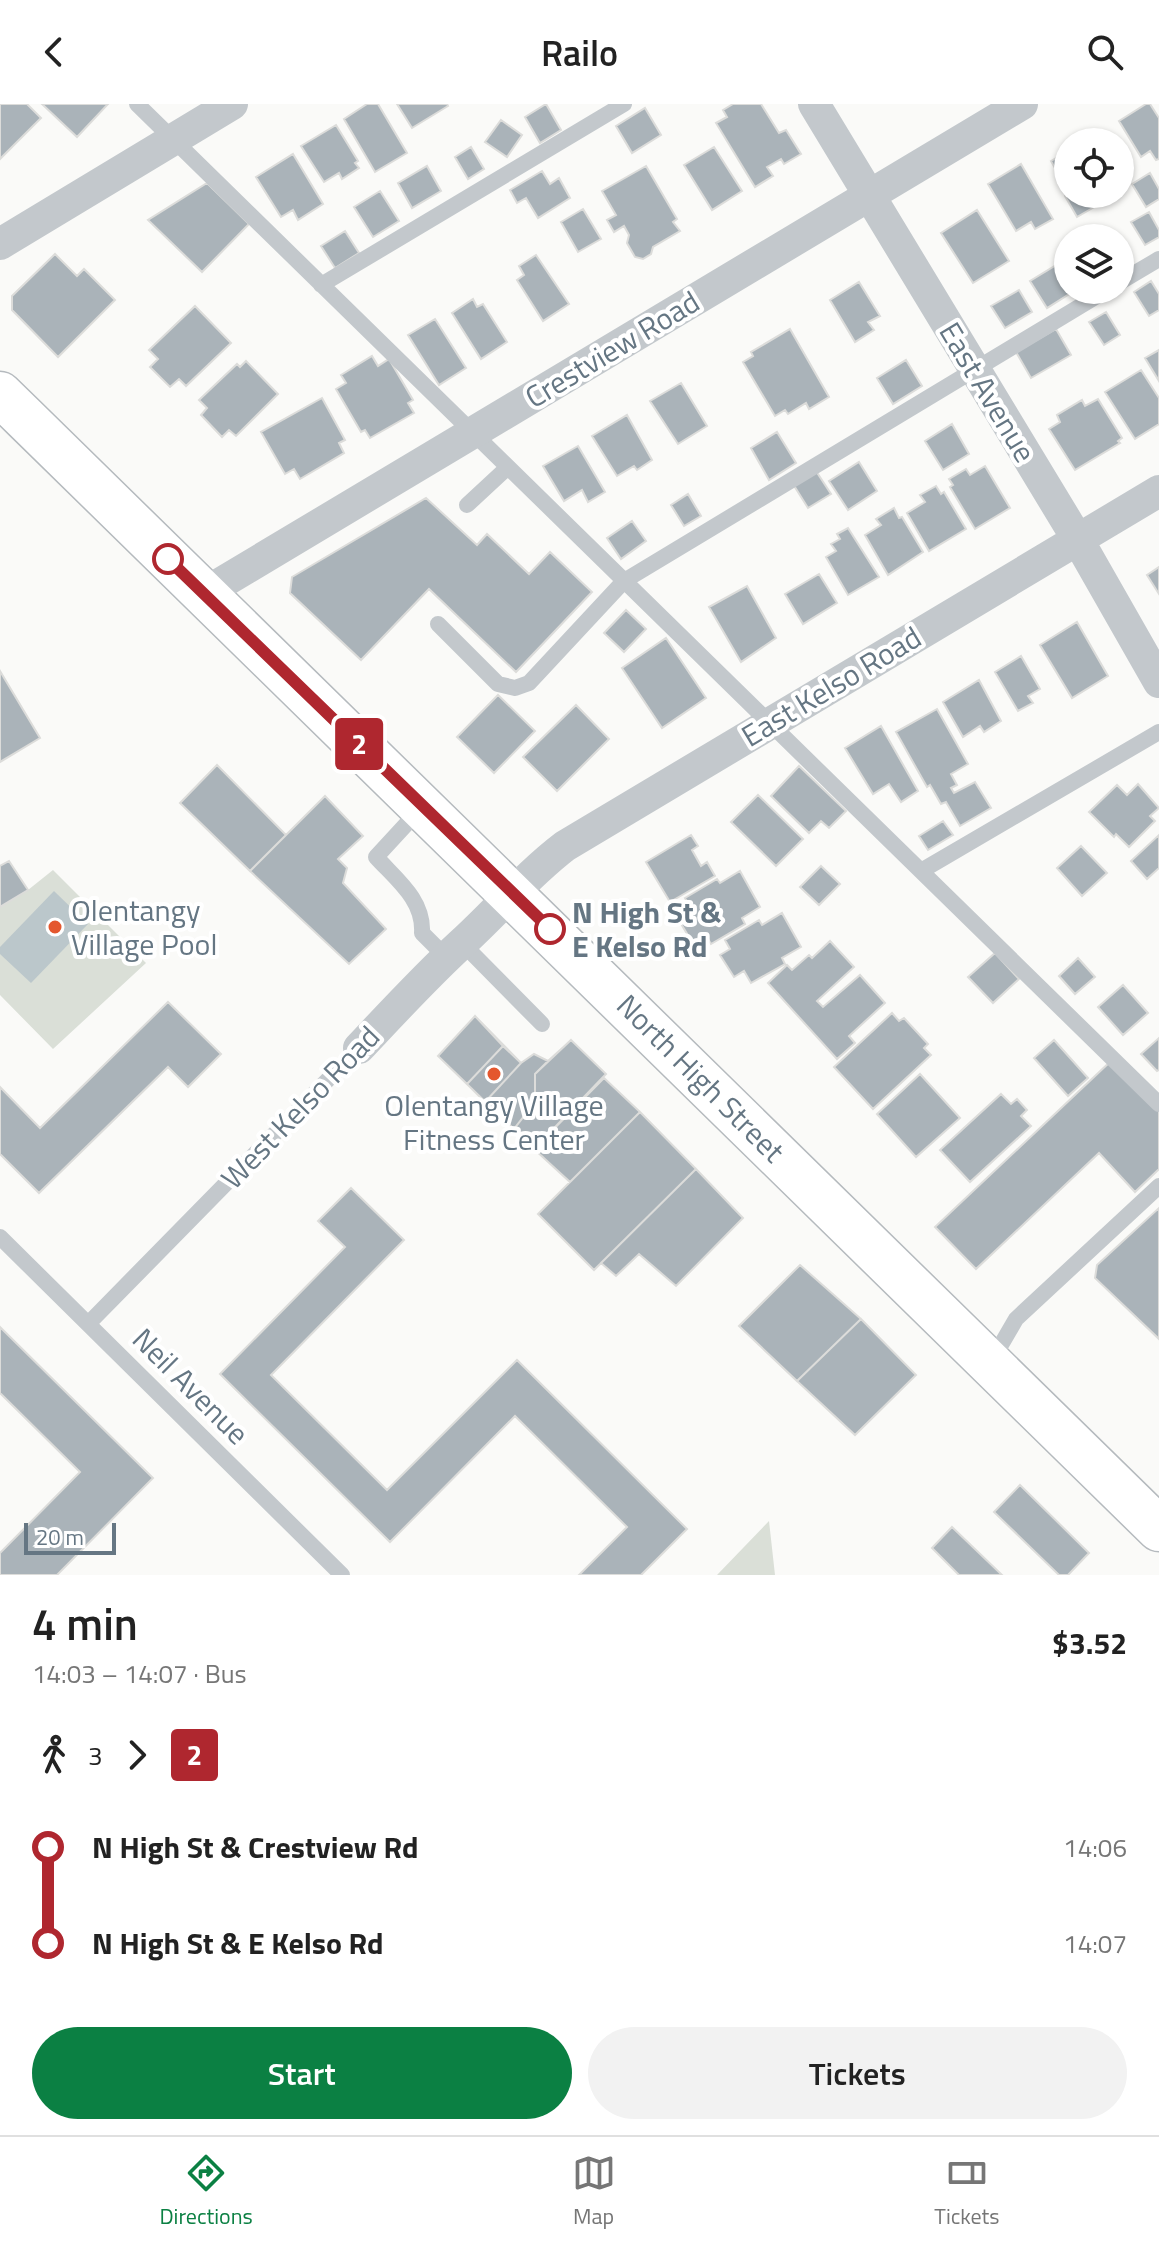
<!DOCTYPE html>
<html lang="en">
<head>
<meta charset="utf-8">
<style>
	:root { --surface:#fff; --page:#f2f2f2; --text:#222; --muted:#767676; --line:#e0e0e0; --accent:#0b8043 }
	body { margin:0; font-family:"Titillium Web",sans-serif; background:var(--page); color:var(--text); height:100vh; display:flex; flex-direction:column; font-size:30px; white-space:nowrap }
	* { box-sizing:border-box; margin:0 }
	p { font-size:26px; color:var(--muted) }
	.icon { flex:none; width:44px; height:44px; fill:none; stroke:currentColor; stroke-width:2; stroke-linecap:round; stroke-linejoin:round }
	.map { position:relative; height:1471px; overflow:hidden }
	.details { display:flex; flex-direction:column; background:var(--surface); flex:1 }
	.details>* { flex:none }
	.badge { padding:0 16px; border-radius:6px; font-size:28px; line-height:52px }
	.fabs { position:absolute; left:1054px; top:24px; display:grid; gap:16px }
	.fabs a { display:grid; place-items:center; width:80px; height:80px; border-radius:50%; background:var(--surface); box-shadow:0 2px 6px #0004; font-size:40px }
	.scale { position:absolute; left:24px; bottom:20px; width:92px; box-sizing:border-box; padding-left:8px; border:4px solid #657683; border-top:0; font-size:22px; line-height:28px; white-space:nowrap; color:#657683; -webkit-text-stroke:6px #fff; paint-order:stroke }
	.map>.badge { position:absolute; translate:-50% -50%; box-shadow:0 0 0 4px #fff }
	.legs { display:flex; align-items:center; gap:12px; height:88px; padding:0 32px; font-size:26px }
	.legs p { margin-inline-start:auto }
	.head { display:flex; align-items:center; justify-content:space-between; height:136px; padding:0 32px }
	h1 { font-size:44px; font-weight:600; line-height:60px }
	.action { display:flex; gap:16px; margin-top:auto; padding:16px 32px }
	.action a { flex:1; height:92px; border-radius:48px; background:var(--accent); color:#fff; font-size:32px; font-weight:600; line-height:92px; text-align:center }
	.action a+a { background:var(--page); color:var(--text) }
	ul { padding:0 32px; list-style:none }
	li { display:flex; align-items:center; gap:28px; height:96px; font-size:30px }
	li i { display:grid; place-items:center; width:12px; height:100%; margin:0 10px; background:currentColor }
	li i::after { content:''; width:20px; height:20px; margin:-10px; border:6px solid; border-radius:50%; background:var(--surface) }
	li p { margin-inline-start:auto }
	li:first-child i { background:linear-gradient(#0000 50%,currentColor 0) }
	li:last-child i { background:linear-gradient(currentColor 50%,#0000 0) }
	header { display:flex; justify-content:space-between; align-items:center; height:104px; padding:0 32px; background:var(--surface); font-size:36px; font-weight:600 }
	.tabs { display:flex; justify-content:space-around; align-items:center; height:112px; border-top:2px solid var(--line); background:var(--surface); font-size:22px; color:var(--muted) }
	.tabs a { display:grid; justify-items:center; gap:4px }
	.tabs .on { color:var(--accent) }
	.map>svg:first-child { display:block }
	.green { fill:#dadfd7 }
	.water { fill:#bbc7cb }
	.building { fill:#aab3b9; stroke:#dcdcda; stroke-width:2 }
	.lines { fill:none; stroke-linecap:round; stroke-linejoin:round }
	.primary-casing { stroke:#b5babe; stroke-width:47 }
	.lane { stroke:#c3c8cc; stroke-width:16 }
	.street { stroke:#c3c8cc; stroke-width:32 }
	.primary { stroke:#fff; stroke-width:44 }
	.line-1-casing { stroke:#fff; stroke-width:18 }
	.line-1 { stroke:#af272f; stroke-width:12 }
	.stop-1-dot { fill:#fff; stroke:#af272f; stroke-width:4 }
	.poi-dot { fill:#e4572e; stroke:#fff; stroke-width:3 }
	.labels { text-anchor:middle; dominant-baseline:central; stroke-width:8; stroke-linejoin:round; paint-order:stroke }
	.street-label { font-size:30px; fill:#657683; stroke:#fff }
	.poi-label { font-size:30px; fill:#657683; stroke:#fff; text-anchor:start }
	.stop-label { font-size:30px; font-weight:bold; fill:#657683; stroke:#fff; text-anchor:start }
</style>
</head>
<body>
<header><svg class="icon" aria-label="back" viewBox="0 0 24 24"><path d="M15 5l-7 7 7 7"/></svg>Railo<svg class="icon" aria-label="search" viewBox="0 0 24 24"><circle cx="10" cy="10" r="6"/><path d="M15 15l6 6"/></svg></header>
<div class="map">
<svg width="1159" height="1471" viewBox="0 0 1159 1471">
	<rect width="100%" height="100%" fill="#fafaf8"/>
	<!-- green -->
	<path class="green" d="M9,757l19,29 25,-20 93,93 -93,86 -53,-54v-129z
		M769,1417l6,54h-58z"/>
	<!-- water -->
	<path class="water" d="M54,787l34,33 -57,59 -31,-29v-7z"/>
	<!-- building -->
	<path class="building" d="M0,0h27l14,14 -41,41z
		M42,0h66l-31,33z
		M367,0h11l29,49 -32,19 -31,-53z
		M397,0h50l1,2 -36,22z
		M546,0l15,26 -21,13 -15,-26z
		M733,0h28l18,29 7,-3 15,24 -17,10 -3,-5 -14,8 6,9 -18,11 -39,-64 11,-6 -4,-7z
		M1146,0h4l9,14v41l-3,1 -6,-9 -9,6 -22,-36z
		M645,4l16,27 -29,18 -16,-27z
		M501,16l21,15 -15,22 -22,-15z
		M336,21l22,36 -3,2 4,5 -17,11 -3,-6 -15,9 -23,-36z
		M471,43l13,22 -16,10 -13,-22z
		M714,43l28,44 -30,19 -28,-45z
		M1068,47v40l-17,-30z
		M293,50l30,50 -25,16 -5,-10 -12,7 -25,-40z
		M1021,60l32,55 -18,10 -4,-7 -15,9 -28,-47z
		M427,62l14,25 -29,17 -14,-25z
		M646,62l31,53 -4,3 7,9 -27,16 -2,7 -8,5 -8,-2 -8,-14 2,-8 -5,-9 -10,6 -7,-12 9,-5 -14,-24z
		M542,67l8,13 9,-6 11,20 -32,20 -12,-20 -9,5 -7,-13z
		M1150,69l9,16v10l-13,8 -14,-23z
		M207,79l42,41 -47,48 -54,-52z
		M380,87l19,30 -26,16 -19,-30z
		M1068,90h46l1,1 -38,22 -12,-21z
		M583,105l18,30 -23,13 -17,-30z
		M977,106l32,51 -36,22 -32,-50z
		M1149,108l10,18v7l-14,8 -14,-23z
		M345,127l14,22 -24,15 -14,-22z
		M55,150l22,22 7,-7 31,31 -57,57 -46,-47v-14z
		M536,151l33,49 -26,17 -26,-41 7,-5 -5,-9z
		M1058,160l10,17v9l6,1 -27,17 -17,-27z
		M1151,177l8,13v16l-10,6 -15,-24z
		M859,178l21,34 -12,6 6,8 -19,12 -25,-42z
		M1019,186l13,22 -27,16 -14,-22z
		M473,195l4,8 6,-3 24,38 -26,17 -29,-46z
		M195,202l36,37 -45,43 -7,-7 -9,8 -20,-20 8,-8 -9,-9z
		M1106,208l14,23 -16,10 -15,-23z
		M435,215l31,49 -27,17 -31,-50z
		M790,225l39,68 -20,12 -3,-6 -18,11 -3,-4 -10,6 -32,-54 10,-6 -2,-4z
		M1056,225l15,26 -40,23 -15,-26z
		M1159,246v31l-14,-23z
		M372,252l6,10 11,-7 24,41 -5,3 6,10 -44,25 -5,-8 -4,2 -25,-43 10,-6 -5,-8z
		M906,256l16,26 -29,18 -16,-26z
		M246,257l32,33 -42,42 -7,-6 -7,7 -21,-22 6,-7 -8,-8 38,-36 3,3z
		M1141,266l18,28v26l-24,15 -30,-47z
		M681,279l26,43 -29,18 -28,-43z
		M322,294l23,42 -6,3 5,10 -44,26 -6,-10 -9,5 -24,-42z
		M1098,295l24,39 -4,3 2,2 -45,27 -26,-41 11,-7 -3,-7 25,-15 3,6z
		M627,311l25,45 -15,10 -3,-4 -17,10 -25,-40z
		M952,320l17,30 -26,16 -18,-29z
		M777,328l19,31 -27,17 -18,-32z
		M578,342l27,46 -17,10 -6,-12 -18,11 -21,-35z
		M859,358l18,29 -29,19 -19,-29z
		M985,362l25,42 -35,21 -25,-42 3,-2 -4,-6 17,-10 4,6z
		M816,367l15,23 -23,14 -15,-24z
		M936,382l5,8 3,-2 22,37 -37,22 -22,-38 18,-11 -5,-7z
		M688,390l13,22 -17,10 -13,-21z
		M426,394l51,47 10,-11 42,40 21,-22 42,40 -76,80 -87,-83 -68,71 -71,-67 2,-16z
		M894,404l5,10 3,-1 21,35 -35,23 -23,-40 16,-10 -5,-6z
		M632,417l14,20 -25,18 -14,-21z
		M848,424l31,49 -31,18 -22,-38 10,-6 -5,-7 9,-5 -3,-5z
		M1159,463v27l-12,-19z
		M819,470l18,29 -34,21 -18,-30z
		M747,482l29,52 -35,24 -32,-55z
		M626,506l20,19 -22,23 -20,-19z
		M1077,518l31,54 -36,22 -32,-53z
		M666,534l40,60 -44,30 -40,-60z
		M1021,552l19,33 -12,7 5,7 -15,8 -23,-39z
		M0,567l40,67 -40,24z
		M979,576l22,41 -17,11 -4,-6 -17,11 -20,-35z
		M498,591l37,36 -41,42 -37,-36z
		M576,601l33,34 -52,52 -34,-34z
		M937,605l31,55 -17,10 6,11 -6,3 3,5 21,-11 16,26 -31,18 -14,-24 -5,2 -11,-19 -3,2 -31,-55z
		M881,622l37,65 -17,11 -12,-18 -16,10 -28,-46z
		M217,661l69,70 -36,36 -70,-68z
		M799,662l47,45 -17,17 -8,-7 -12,12 -38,-37z
		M1138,680l21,24 -9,8 5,5 -26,26 -13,-13 -2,3 -25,-25 28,-27 10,10z
		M758,691l45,44 -27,27 -45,-44z
		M325,692l38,40 -25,23 9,9 -4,15 43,46 -37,35 -99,-93z
		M943,717l10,14 -25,15 -9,-14z
		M691,731l7,11 -6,4 9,16 6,-4 8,14 -45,26 -24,-40z
		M1159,731v33l-12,11 -16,-18z
		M1081,742l26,27 -25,23 -25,-28z
		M9,757l19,29 -28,17v-41z
		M821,762l19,18 -21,21 -19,-18z
		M740,767l20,36 -18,11 3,6 -34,20 -6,-10 -13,8 -15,-25 14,-9 -6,-10 32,-19 3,4z
		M782,809l19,34 -19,11 3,6 -34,19 -7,-12 -10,6 -14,-22 10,-6 -5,-9 34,-20 3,5z
		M830,837l24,26 -37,34 6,6 37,-32 25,28 -36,33 6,7 -18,16 -69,-76 19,-18 5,5 17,-15 3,3z
		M995,849l24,26 -26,24 -25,-26z
		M1078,854l17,19 -20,17 -16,-18z
		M1123,881l25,28 -25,22 -25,-28z
		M168,898l53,52 -33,33 -20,-20 -129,126 -39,-39v-67l40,41z
		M892,909l7,8 5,-3 24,26 -4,4 7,7 -58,54 -39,-42z
		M475,912l46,47 13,-9 14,7 23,-21 35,34 -72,75 -96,-93z
		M475,912l28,30 -36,38 -29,-28z
		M1159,934v32l-2,1 -16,-17z
		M571,936l35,34 -72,75 -20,-20 21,-27v-28z
		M1054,936l34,38 -20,18 -34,-38z
		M503,942l18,17 -36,39 -18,-18z
		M534,950l14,7 -13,13v28l-21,27 -29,-27 36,-39z
		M1112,956l47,50v59l-24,23 -36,-39 -123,116 -41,-42z
		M920,970l40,44 -44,39 -39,-43z
		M604,974l36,34 -70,70 -36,-33z
		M1001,990l10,10 6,-5 10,11 -6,6 10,10 -61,56 -30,-32z
		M640,1008l56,57 -102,101 -56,-56z
		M696,1065l47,49 -67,68 -37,-32 -23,22 -15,-13z
		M351,1084l53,52 -133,135 116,115 130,-130 170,169 -46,46h-62l48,-48 -112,-111 -125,126 -170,-168 125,-127 -27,-26z
		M1159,1104v131l-64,-61 2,-13z
		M800,1161l61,54 -64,62 -58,-55z
		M861,1215l55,56 -61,60 -58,-54z
		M0,1223l153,151 -96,97h-57v-22l80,-81 -80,-79z
		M1020,1381l69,68 -21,22h-9l-65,-63z
		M952,1423l50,48h-43l-27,-27z"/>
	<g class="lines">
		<defs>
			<path id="primary" d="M0,290c387,378 775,755 1159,1135"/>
		</defs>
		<!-- primary casing -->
		<use href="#primary" class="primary-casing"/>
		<!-- lane -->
		<path class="lane" d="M137,0l1022,1000
			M1120,178l39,-23
			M321,181l303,-181
			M467,401l41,-38
			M438,520l60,60 17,4 14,-5 95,-102 483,-291
			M423,702l-47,51c21,23 48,43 46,76l23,23
			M921,767l238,-139
			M462,839l80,81
			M0,1133l342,338
			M88,1220l271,-276
			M991,1258l25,-43 143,-133"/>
		<!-- street -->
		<path class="street" d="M814,0l264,436 81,142
			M0,140l232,-140
			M203,490l819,-490
			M359,944c34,-36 67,-72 103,-105 35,-32 65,-68 103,-97l594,-355"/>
		<!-- primary -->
		<use href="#primary" class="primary"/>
	</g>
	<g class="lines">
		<defs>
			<path id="line-1" d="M168,455l382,370"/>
		</defs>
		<!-- line-1 casing -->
		<use href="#line-1" class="line-1-casing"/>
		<!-- line-1 -->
		<use href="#line-1" class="line-1"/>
	</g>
	<!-- markers -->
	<g class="stop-1-dot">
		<circle cx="168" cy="455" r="14"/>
		<circle cx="550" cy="825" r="14"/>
	</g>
	<g class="poi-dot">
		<circle cx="55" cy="823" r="8"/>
		<circle cx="494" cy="970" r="8"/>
	</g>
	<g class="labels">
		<!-- street labels -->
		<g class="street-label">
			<text transform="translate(612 245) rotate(-31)">Crestview Road</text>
			<text transform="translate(988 288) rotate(59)">East Avenue</text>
			<text transform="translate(831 582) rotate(-31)">East Kelso Road</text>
			<text transform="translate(701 974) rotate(45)">North High Street</text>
			<text transform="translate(300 1003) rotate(-46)">West Kelso Road</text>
			<text transform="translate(191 1282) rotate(45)">Neil Avenue</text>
		</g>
		<!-- poi labels -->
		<g class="poi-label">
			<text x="71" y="806">Olentangy<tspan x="71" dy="34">Village Pool</tspan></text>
			<text x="494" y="1001" text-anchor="middle">Olentangy Village<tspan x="494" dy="34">Fitness Center</tspan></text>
		</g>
		<!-- stop labels -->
		<g class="stop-label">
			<text x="572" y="808">N High St &amp;<tspan x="572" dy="34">E Kelso Rd</tspan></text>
		</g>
	</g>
</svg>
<div class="fabs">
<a><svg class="icon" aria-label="locate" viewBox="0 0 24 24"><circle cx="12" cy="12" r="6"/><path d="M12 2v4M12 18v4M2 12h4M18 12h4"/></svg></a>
<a><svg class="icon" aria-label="layers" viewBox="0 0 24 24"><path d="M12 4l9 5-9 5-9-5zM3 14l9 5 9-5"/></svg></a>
</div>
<div class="scale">20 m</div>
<b class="badge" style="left:359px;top:640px;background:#af272f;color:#fff">2</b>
</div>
<section class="details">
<div class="head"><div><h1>4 min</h1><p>14:03 – 14:07 · Bus</p></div><b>$3.52</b></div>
<div class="legs"><svg class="icon" aria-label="walk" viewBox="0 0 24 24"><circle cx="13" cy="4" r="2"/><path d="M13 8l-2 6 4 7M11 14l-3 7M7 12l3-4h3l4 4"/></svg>3<svg class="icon" aria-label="forward" viewBox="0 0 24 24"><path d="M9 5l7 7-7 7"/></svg><b class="badge" style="background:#af272f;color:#fff">2</b></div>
<ul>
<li><i style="color:#af272f"></i><b>N High St &amp; Crestview Rd</b><p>14:06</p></li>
<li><i style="color:#af272f"></i><b>N High St &amp; E Kelso Rd</b><p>14:07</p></li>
</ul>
<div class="action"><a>Start</a><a>Tickets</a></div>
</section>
<nav class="tabs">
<a class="on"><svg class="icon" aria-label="directions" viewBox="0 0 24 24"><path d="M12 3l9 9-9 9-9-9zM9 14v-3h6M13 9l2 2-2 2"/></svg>Directions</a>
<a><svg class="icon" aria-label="map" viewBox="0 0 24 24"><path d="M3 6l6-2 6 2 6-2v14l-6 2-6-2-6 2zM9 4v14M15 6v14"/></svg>Map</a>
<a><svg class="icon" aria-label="tickets" viewBox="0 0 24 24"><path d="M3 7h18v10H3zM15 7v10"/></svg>Tickets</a>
</nav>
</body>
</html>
